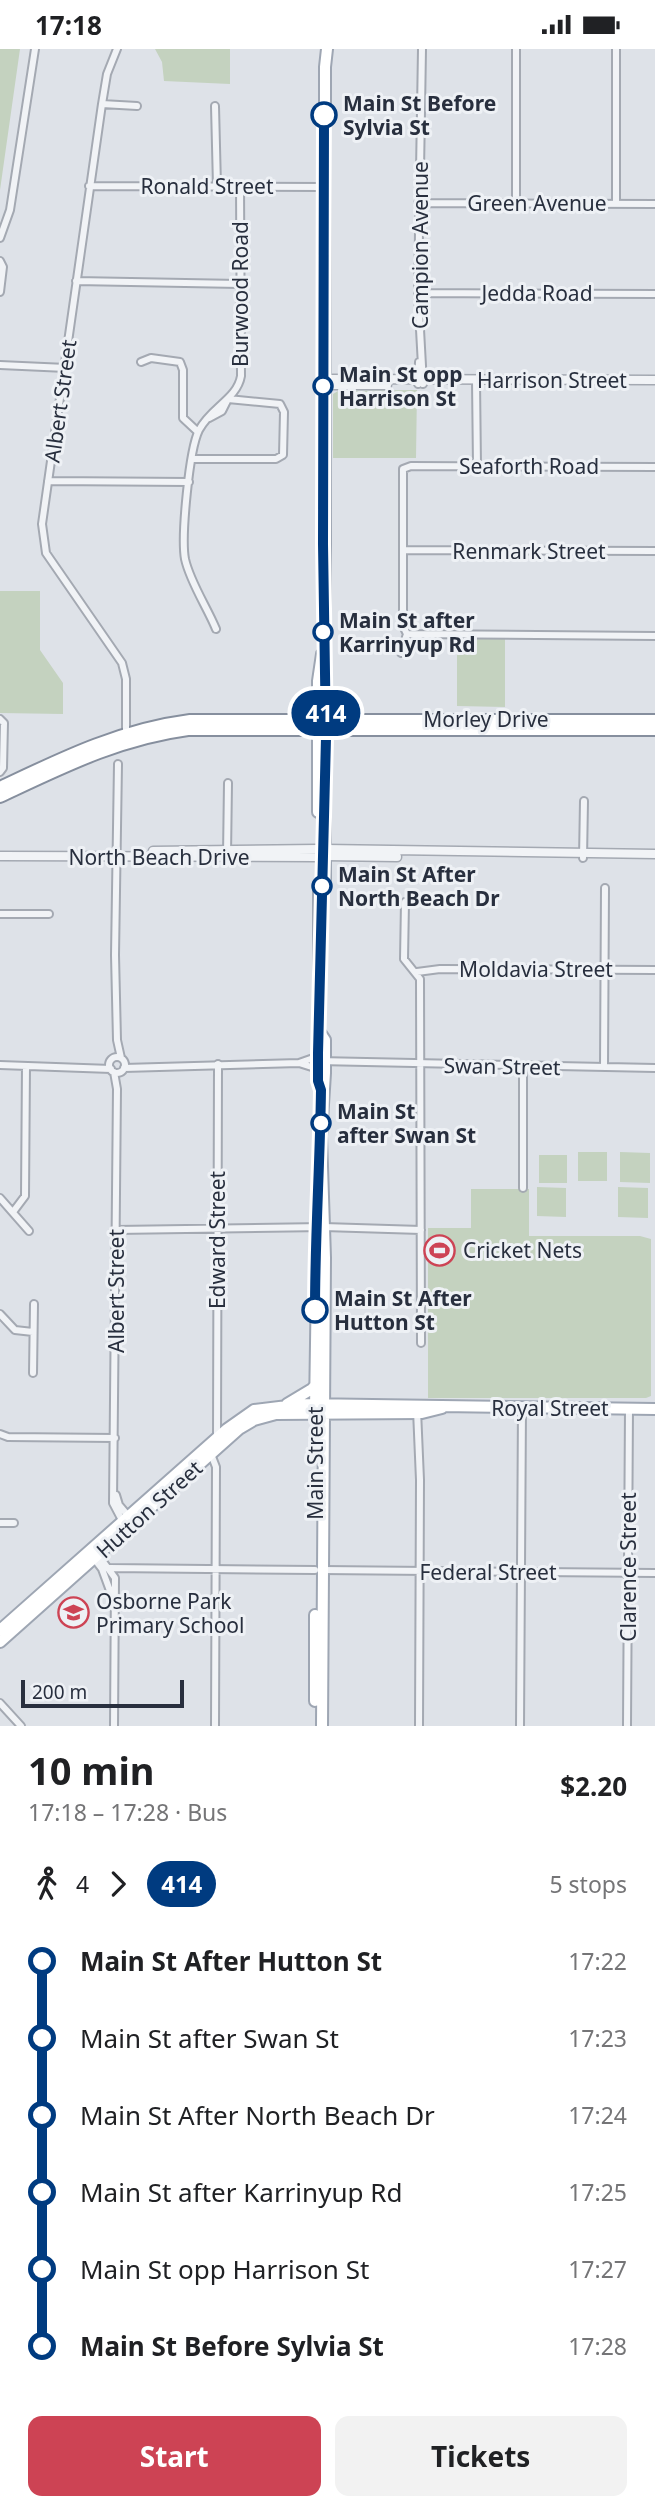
<!DOCTYPE html>
<html lang="en">
<head>
<meta charset="utf-8">
<style>
	:root { --surface:#fff; --page:#f2f2f2; --text:#202124; --muted:#757577; --accent:#cd4354 }
	body { margin:0; font-family:"Noto Sans",sans-serif; background:var(--page); color:var(--text); height:100vh; display:flex; flex-direction:column; font-size:26px; white-space:nowrap }
	* { box-sizing:border-box; margin:0 }
	p { font-size:23px; color:var(--muted) }
	.icon { flex:none; width:38px; height:38px; fill:none; stroke:currentColor; stroke-width:2; stroke-linecap:round; stroke-linejoin:round }
	.map { position:relative; height:1677px; overflow:hidden }
	.drawer { display:flex; flex-direction:column; background:var(--surface); flex:1 }
	.drawer>* { flex:none }
	.badge { padding:0 14px; border-radius:23px; font-size:24px; line-height:46px }
	.scale { position:absolute; left:21px; bottom:18px; width:163px; box-sizing:border-box; padding-left:7px; border:4px solid #282f3e; border-top:0; font-size:19px; line-height:24px; white-space:nowrap; color:#282f3e; -webkit-text-stroke:5px #eef1f5; paint-order:stroke }
	.map>.badge { position:absolute; translate:-50% -50%; box-shadow:0 0 0 4px #fff }
	.legs { display:flex; align-items:center; gap:10px; height:77px; padding:0 28px; font-size:23px }
	.legs p { margin-inline-start:auto }
	.summary { display:flex; align-items:center; justify-content:space-between; height:119px; padding:0 28px }
	h1 { font-size:38px; font-weight:700; line-height:52px }
	.action { display:flex; gap:14px; margin-top:auto; padding:14px 28px }
	.action a { flex:1; height:80px; border-radius:14px; background:var(--accent); color:#fff; font-size:28px; font-weight:700; line-height:80px; text-align:center }
	.action a+a { background:var(--page); color:var(--text) }
	ul { padding:0 28px; list-style:none }
	li { display:flex; align-items:center; gap:24px; height:77px; font-size:26px }
	li i { display:grid; place-items:center; width:10px; height:100%; margin:0 9px; background:currentColor }
	li i::after { content:''; width:18px; height:18px; margin:-9px; border:5px solid; border-radius:50%; background:var(--surface) }
	li p { margin-inline-start:auto }
	li:first-child i { background:linear-gradient(#0000 50%,currentColor 0) }
	li:last-child i { background:linear-gradient(currentColor 50%,#0000 0) }
	.status { display:flex; justify-content:space-between; align-items:center; height:49px; padding:0 35px; background:var(--surface); direction:ltr }
	.status svg { height:19px; fill:currentColor }
	.map>svg:first-child { display:block }
	.green { fill:#c4d2bf }
	.lines { fill:none; stroke-linecap:round; stroke-linejoin:round }
	.minor-casing { stroke:#a4a9b2; stroke-width:10 }
	.tertiary-casing { stroke:#a4a9b2; stroke-width:11 }
	.primary-casing { stroke:#9ea6b3; stroke-width:14 }
	.trunk-casing { stroke:#868f9e; stroke-width:14 }
	.minor { stroke:#f1f3f6; stroke-width:6 }
	.tertiary { stroke:#f1f3f6; stroke-width:8 }
	.primary { stroke:#fff; stroke-width:10 }
	.trunk { stroke:#fff; stroke-width:10 }
	.line-1-casing { stroke:#fff; stroke-width:16 }
	.line-1 { stroke:#003b80; stroke-width:10 }
	.stop-1-dot { fill:#fff; stroke:#003b80; stroke-width:3.5 }
	.labels { text-anchor:middle; dominant-baseline:central; stroke-width:6; stroke-linejoin:round; paint-order:stroke }
	.stop-label { font-size:21px; font-weight:bold; fill:#282f3e; stroke:#eef1f5; text-anchor:start }
	.street-label { font-size:21px; fill:#282f3e; stroke:#eef1f5 }
	.poi-label { font-size:21px; fill:#282f3e; stroke:#eef1f5; text-anchor:start }
</style>
</head>
<body>
<div class="status"><b>17:18</b><svg viewBox="0 0 49 12"><path d="M0 12V9h3v3zM5 12V6h3v6zM10 12V3h3v9zM15 12V0h3v12zM26 1h20v11H26zM47 4h2v5h-2z"/></svg></div>
<div class="map">
<svg width="655" height="1677" viewBox="0 0 655 1677">
	<rect width="100%" height="100%" fill="#dee2e8"/>
	<!-- green -->
	<path class="green" d="M0,0h20l-20,141z
		M155,0h75v35l-66,-3 -2,-19z
		M417,341l-1,68h-83v-64l5,-3z
		M0,542h40v59l23,33v31l-63,-1z
		M457,587l48,1v70l-48,-1z
		M578,1103h29v29h-29z
		M620,1103l30,1v30l-30,-1z
		M539,1106h28v28h-28z
		M537,1138l29,1v29l-29,-1z
		M618,1138l30,1v30l-30,-1z
		M471,1140h58v47h111l11,3v157l-5,2h-218v-170h43z"/>
	<g class="lines">
		<defs>
			<path id="minor" d="M117,0l-10,25 -5,30 -60,420 4,29 76,110 4,16v52
				M422,0l-4,244 5,91
				M516,0v154
				M102,55l35,2
				M215,57l2,80
				M89,137l235,1
				M418,154l237,1
				M616,155v-155
				M0,189l10,-28 25,-161
				M0,212l3,6 -3,25
				M76,232l164,3
				M418,244l237,1
				M141,313l10,-4 29,4 3,8v48l15,14
				M0,316l66,3
				M476,332l1,85
				M418,335l1,-22
				M209,369l13,-7 6,-12
				M192,410h84l7,-4 1,-43 -4,-8 -52,-5
				M48,432l141,1
				M403,501l252,1
				M216,580c-9,-22 -26,-47 -31,-70 -4,-22 4,-109 14,-129 12,-23 38,-31 42,-54l-1,-191
				M407,585l248,2
				M401,604l6,-19 -4,-8v-157l8,-3 244,1
				M0,670l4,4 -1,45 -3,4
				M118,715l-3,191 2,85 4,18
				M227,806l1,-72
				M583,809l1,-57
				M405,853l-1,57 16,20 1,364
				M0,865h49
				M417,923l23,-3 215,1
				M109 1016a8 8 0 1 1 16 0a8 8 0 1 1-16 0Z
				M318,1012l337,7
				M299,1014l20,-7
				M0,1016l111,4
				M604,1018l1,-179
				M124,1019l175,-5 19,6
				M114,1023l3,17 -4,414 10,19
				M523,1139v-121
				M0,1149l29,33
				M13,1163l12,-16 1,-130
				M116,1181l208,-3 97,3
				M0,1265l15,16 18,2
				M33,1324l1,-69
				M417,1361l3,70 -1,246
				M0,1385l8,3 107,1
				M217,1389l1,-374
				M211,1405l5,13 -1,259
				M116,1446l3,10 11,13
				M0,1474h14
				M96,1503l19,26 -1,148
				M92,1507l10,13 11,30
				M110,1519l205,2
				M322,1521l333,3
				M0,1654l21,23
				M520,1677l2,-319
				M627,1677l2,-318"/>
			<path id="tertiary" d="M323,330l332,1
				M323,336h64
				M325,800l330,5
				M153,802l165,-2
				M0,807l318,1
				M325,807l72,1"/>
			<path id="primary" d="M318,763v-131l4,-27
				M321,842l4,-12v-812l2,-18
				M321,985l4,6v33l-4,63 4,122 -3,468
				M319,990v-155
				M287,1355l25,-15 4,-5
				M315,1361l3,-200
				M315,1566v86
				M0,1581l227,-201 27,-19 50,-6 351,5
				M0,1593l239,-213 15,-9 22,-6 146,-1 20,-5"/>
			<path id="trunk" d="M0,738c63,-30 120,-58 190,-67h465
				M0,748c62,-29 119,-58 188,-67h467"/>
		</defs>
		<!-- minor casing -->
		<use href="#minor" class="minor-casing"/>
		<!-- tertiary casing -->
		<use href="#tertiary" class="tertiary-casing"/>
		<!-- primary casing -->
		<use href="#primary" class="primary-casing"/>
		<!-- trunk casing -->
		<use href="#trunk" class="trunk-casing"/>
		<!-- minor -->
		<use href="#minor" class="minor"/>
		<!-- tertiary -->
		<use href="#tertiary" class="tertiary"/>
		<!-- primary -->
		<use href="#primary" class="primary"/>
		<!-- trunk -->
		<use href="#trunk" class="trunk"/>
	</g>
	<g class="lines">
		<defs>
			<path id="line-1" d="M315,1261c0,-74 5,-146 6,-220l-3,-9v-28l8,-315 -3,-194 1,-429"/>
		</defs>
		<!-- line-1 casing -->
		<use href="#line-1" class="line-1-casing"/>
		<!-- line-1 -->
		<use href="#line-1" class="line-1"/>
	</g>
	<!-- icons -->
	<defs>
		<symbol id="stadium-ring" viewBox="-11 -11 22 22"><circle r="9.5" fill="#eef1f5" stroke="#cd4354" stroke-width="1.5"/><path d="M0-5a6.5 5 0 1 0 0 10a6.5 5 0 1 0 0-10ZM-3.5-1.8h7v3.6h-7Z" fill="#cd4354"/></symbol>
		<symbol id="school-ring" viewBox="-11 -11 22 22"><circle r="9.5" fill="#eef1f5" stroke="#cd4354" stroke-width="1.5"/><path d="M0-5L7-2L0 1L-7-2ZM-4 1L0 2.5L4 1V4Q0 6-4 4Z" fill="#cd4354"/></symbol>
	</defs>
	<g fill-rule="evenodd">
		<use href="#stadium-ring" x="422" y="1184" width="35" height="35"/>
		<use href="#school-ring" x="56" y="1546" width="35" height="35"/>
	</g>
	<!-- markers -->
	<g class="stop-1-dot">
		<circle cx="324" cy="66" r="12"/>
		<circle cx="323" cy="337" r="9"/>
		<circle cx="323" cy="583" r="9"/>
		<circle cx="322" cy="837" r="9"/>
		<circle cx="321" cy="1074" r="9"/>
		<circle cx="315" cy="1261" r="12"/>
	</g>
	<g class="labels">
		<!-- stop labels -->
		<g class="stop-label">
			<text x="343" y="54">Main St Before<tspan x="343" dy="24">Sylvia St</tspan></text>
			<text x="339" y="325">Main St opp<tspan x="339" dy="24">Harrison St</tspan></text>
			<text x="339" y="571">Main St after<tspan x="339" dy="24">Karrinyup Rd</tspan></text>
			<text x="338" y="825">Main St After<tspan x="338" dy="24">North Beach Dr</tspan></text>
			<text x="337" y="1062">Main St<tspan x="337" dy="24">after Swan St</tspan></text>
			<text x="334" y="1249">Main St After<tspan x="334" dy="24">Hutton St</tspan></text>
		</g>
		<!-- street labels -->
		<g class="street-label">
			<text x="207" y="137">Ronald Street</text>
			<text x="537" y="154">Green Avenue</text>
			<text transform="translate(420 196) rotate(-90)">Campion Avenue</text>
			<text x="537" y="244">Jedda Road</text>
			<text transform="translate(240 245) rotate(-90)">Burwood Road</text>
			<text x="552" y="331">Harrison Street</text>
			<text transform="translate(60 352) rotate(-82)">Albert Street</text>
			<text x="529" y="417">Seaforth Road</text>
			<text x="529" y="502">Renmark Street</text>
			<text x="486" y="670">Morley Drive</text>
			<text x="159" y="808">North Beach Drive</text>
			<text x="536" y="920">Moldavia Street</text>
			<text transform="translate(502 1017) rotate(1)">Swan Street</text>
			<text transform="translate(217 1191) rotate(-90)">Edward Street</text>
			<text transform="translate(116 1242) rotate(-90)">Albert Street</text>
			<text x="550" y="1359">Royal Street</text>
			<text transform="translate(315 1414) rotate(-90)">Main Street</text>
			<text transform="translate(149 1460) rotate(-42)">Hutton Street</text>
			<text transform="translate(628 1518) rotate(-90)">Clarence Street</text>
			<text x="488" y="1523">Federal Street</text>
		</g>
		<!-- poi labels -->
		<g class="poi-label">
			<text x="463" y="1201">Cricket Nets</text>
			<text x="96" y="1552">Osborne Park<tspan x="96" dy="24">Primary School</tspan></text>
		</g>
	</g>
</svg>
<div class="scale">200 m</div>
<b class="badge" style="left:326px;top:664px;background:#003b80;color:#fff">414</b>
</div>
<section class="drawer">
<div class="summary"><div><h1>10 min</h1><p>17:18 – 17:28 · Bus</p></div><b>$2.20</b></div>
<div class="legs"><svg class="icon" aria-label="walk" viewBox="0 0 24 24"><circle cx="13" cy="4" r="2"/><path d="M13 8l-2 6 4 7M11 14l-3 7M7 12l3-4h3l4 4"/></svg>4<svg class="icon" aria-label="forward" viewBox="0 0 24 24"><path d="M9 5l7 7-7 7"/></svg><b class="badge" style="background:#003b80;color:#fff">414</b><p>5 stops</p></div>
<ul>
<li><i style="color:#003b80"></i><b>Main St After Hutton St</b><p>17:22</p></li>
<li><i style="color:#003b80"></i><span>Main St after Swan St</span><p>17:23</p></li>
<li><i style="color:#003b80"></i><span>Main St After North Beach Dr</span><p>17:24</p></li>
<li><i style="color:#003b80"></i><span>Main St after Karrinyup Rd</span><p>17:25</p></li>
<li><i style="color:#003b80"></i><span>Main St opp Harrison St</span><p>17:27</p></li>
<li><i style="color:#003b80"></i><b>Main St Before Sylvia St</b><p>17:28</p></li>
</ul>
<div class="action"><a>Start</a><a>Tickets</a></div>
</section>
</body>
</html>
